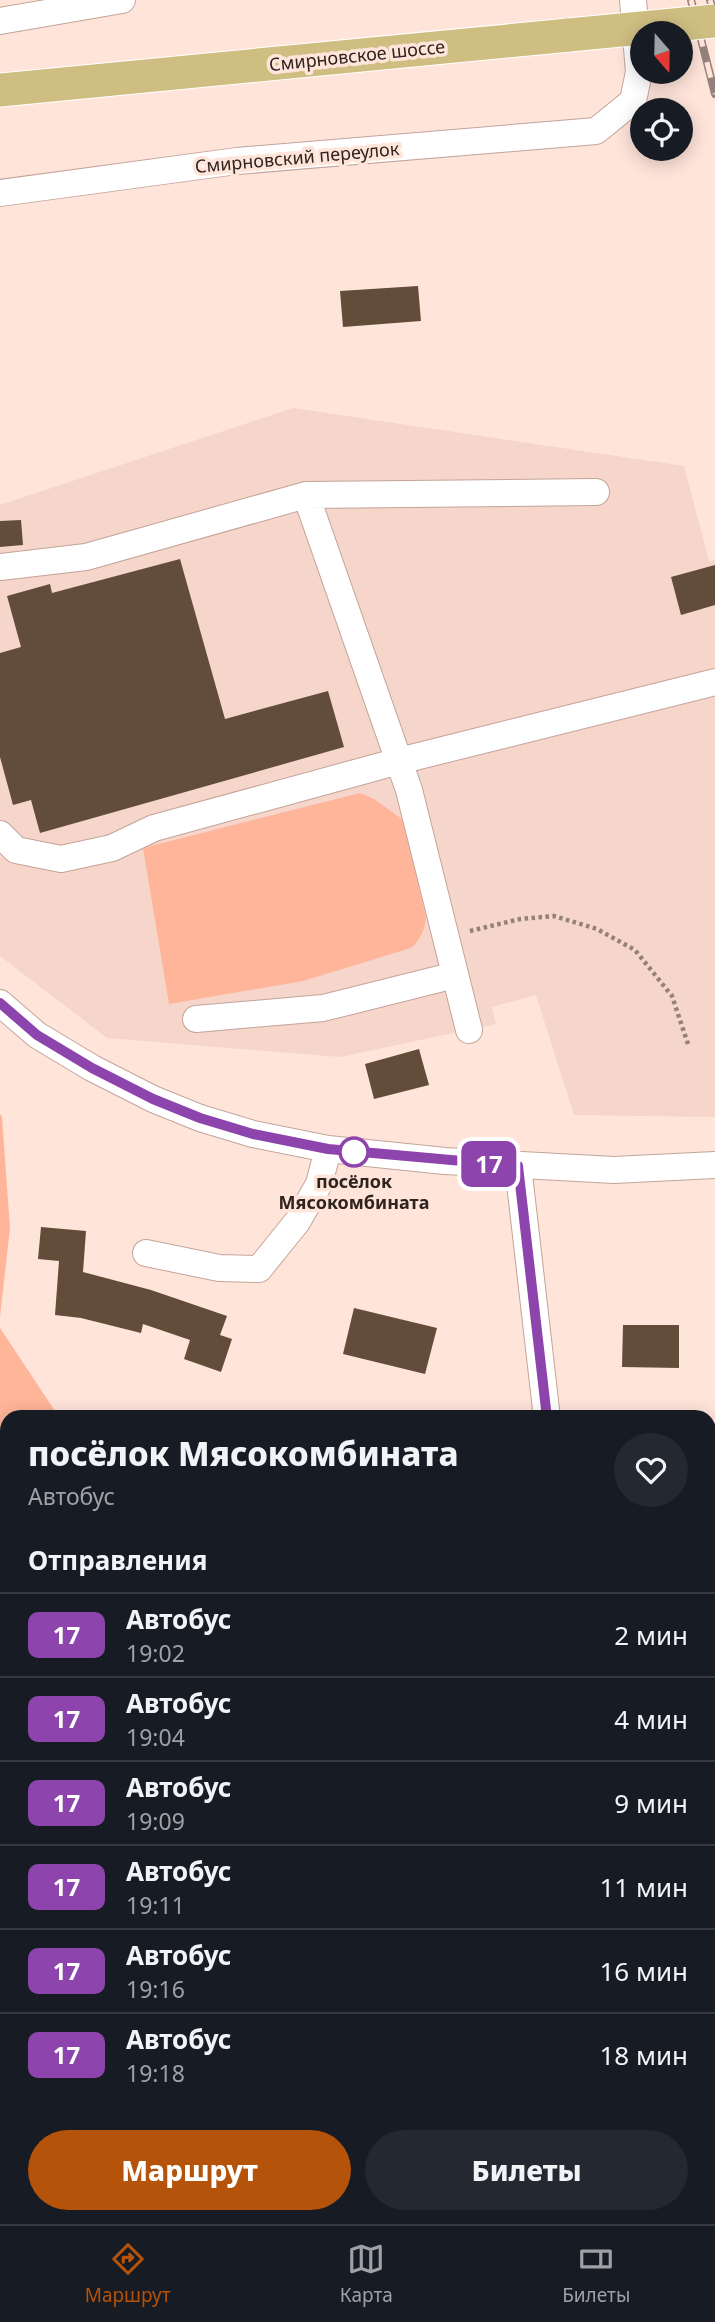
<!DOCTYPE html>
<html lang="ru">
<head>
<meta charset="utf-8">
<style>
	:root { --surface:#171b24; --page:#242831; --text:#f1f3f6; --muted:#9ea1a6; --line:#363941; --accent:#b45309 }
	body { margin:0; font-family:"Noto Sans",sans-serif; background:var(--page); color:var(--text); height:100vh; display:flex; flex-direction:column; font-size:26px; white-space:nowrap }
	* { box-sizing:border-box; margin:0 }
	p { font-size:23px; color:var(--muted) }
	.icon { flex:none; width:38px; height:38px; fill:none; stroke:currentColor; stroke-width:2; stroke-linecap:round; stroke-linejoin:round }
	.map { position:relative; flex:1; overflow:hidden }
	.panel { position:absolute; left:0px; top:1410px; width:716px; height:814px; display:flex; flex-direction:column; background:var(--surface); border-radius:21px 21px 0 0; box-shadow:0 4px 18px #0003 }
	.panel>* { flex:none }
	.badge { padding:0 14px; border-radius:10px; font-size:24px; line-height:46px }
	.needle { width:46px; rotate:160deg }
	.fabs { position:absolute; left:630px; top:21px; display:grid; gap:14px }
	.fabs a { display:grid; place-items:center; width:63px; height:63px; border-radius:50%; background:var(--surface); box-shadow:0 4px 18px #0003; font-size:35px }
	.map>.badge { position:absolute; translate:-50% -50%; box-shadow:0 0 0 4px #fff }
	h2 { padding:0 28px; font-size:26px; line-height:63px }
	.round { display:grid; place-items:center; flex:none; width:74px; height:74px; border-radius:37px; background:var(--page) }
	.head { display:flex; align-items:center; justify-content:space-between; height:119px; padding:0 28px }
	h1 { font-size:33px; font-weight:800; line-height:52px }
	.primary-button { display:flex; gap:14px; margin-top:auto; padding:14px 28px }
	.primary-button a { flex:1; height:80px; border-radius:42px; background:var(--accent); color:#fff; font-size:28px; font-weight:800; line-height:80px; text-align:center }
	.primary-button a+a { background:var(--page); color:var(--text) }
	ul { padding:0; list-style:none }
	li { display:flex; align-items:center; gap:21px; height:84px; padding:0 28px; border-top:2px solid var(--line) }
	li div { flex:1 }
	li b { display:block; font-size:26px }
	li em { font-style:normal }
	li .badge { min-width:77px; font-weight:700; text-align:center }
	.tabs { display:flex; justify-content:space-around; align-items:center; height:98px; border-top:2px solid var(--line); background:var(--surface); font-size:19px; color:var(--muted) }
	.tabs a { display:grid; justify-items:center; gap:4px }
	.tabs .current { color:var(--accent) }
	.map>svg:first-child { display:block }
	.built { fill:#f6d5ca }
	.green { fill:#ffb599 }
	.building { fill:#614d39 }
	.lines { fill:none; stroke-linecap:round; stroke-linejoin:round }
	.minor-casing { stroke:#c4a499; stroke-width:28 }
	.major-casing { stroke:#fff; stroke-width:35 }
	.path { stroke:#94817a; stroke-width:4.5; stroke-dasharray:3.5 3.5; stroke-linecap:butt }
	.minor { stroke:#fff; stroke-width:26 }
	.major { stroke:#cfbe81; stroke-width:33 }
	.rail-casing { stroke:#96827c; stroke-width:8 }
	.rail { stroke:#ffe4da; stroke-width:5; stroke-dasharray:16; stroke-linecap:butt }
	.major-bridge-casing { stroke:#fff; stroke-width:35; stroke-linecap:butt }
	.major-bridge { stroke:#cfbe81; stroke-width:33 }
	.line-casing { stroke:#fff; stroke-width:16 }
	.line { stroke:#8e44ad; stroke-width:10 }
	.stop-dot { fill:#fff; stroke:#8e44ad; stroke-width:3.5 }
	.labels { text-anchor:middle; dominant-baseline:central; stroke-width:7; stroke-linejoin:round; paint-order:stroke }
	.street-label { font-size:18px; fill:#2f231f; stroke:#ffe4da }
	.stop-label { font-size:18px; font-weight:bold; fill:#2f231f; stroke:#ffe4da }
</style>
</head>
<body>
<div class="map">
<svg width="715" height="2224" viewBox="0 0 715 2224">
	<rect width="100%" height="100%" fill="#ffe4da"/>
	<!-- built -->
	<path class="built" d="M293,408l391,58 25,95 6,-1v557l-141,-2 -38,-120 -44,12 4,17 -156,33 -233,-19 -107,-82v-451z
		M715,1556v554l-6,2v-502l2,-1 -2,-52z
		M0,1601l7,2v614h138l-4,7h-141z"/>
	<!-- green -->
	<path class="green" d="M360,793l14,6 28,20 24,98c-1,13 -6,23 -15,31l-108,33 -134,23 -26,-156z
		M0,1114l2,3 8,111 -10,89z
		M0,1328l59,89 -52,1v185l-7,-2z
		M145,2217h154l-2,7h-156z
		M360,2217h334l3,7h-339z"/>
	<!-- building -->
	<path class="building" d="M418,286l3,35 -78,6 -3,-36z
		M21,520l2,25 -23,2v-26z
		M180,559l45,160 103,-28 16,56 -304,86 -9,-33 -18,5 -13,-48v-104l21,-6 -14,-51 43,-12 2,9z
		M715,565v40l-34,10 -10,-38z
		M419,1049l10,36 -55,14 -9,-35z
		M41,1227l45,4 -3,41 68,18 76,26 -7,19 12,4 -11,33 -37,-13 6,-19 -47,-16 -2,9 -60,-15 -26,-3 4,-54 -21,-2z
		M354,1308l83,20 -12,46 -82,-20z
		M623,1325h56v43l-57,-1z"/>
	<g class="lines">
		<defs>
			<path id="minor" d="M0,21l122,-21
				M0,193l237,-32 359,-30 37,-30 6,-29 -6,-72
				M306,495l103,295 60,240
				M0,567l86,-10 220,-62 290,-3
				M0,834l16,16 45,9 51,-11 42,-20 245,-67 316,-79
				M0,1003l37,32 55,33 61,31 47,19 53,16 75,15 117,12 169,9 101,-5
				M196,1019l127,-11 132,-33
				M518,1166l29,252
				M146,1253l73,15 40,1 38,-47 22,-38 9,-35
				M0,1680l7,-3
				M709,1849l6,-4
				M3,2065l4,8
				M56,2224l2,-7
				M327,2224l3,-7"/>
			<path id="major" d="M0,90l569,-55"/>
		</defs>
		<!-- minor casing -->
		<use href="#minor" class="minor-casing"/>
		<!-- major casing -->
		<use href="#major" class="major-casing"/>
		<!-- path -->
		<path class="path" d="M470,931l50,-12 34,-3 43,13 38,21 37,46 16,48"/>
		<!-- minor -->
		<use href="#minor" class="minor"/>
		<!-- major -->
		<use href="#major" class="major"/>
		<defs>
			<path id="rail" d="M691,0l24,94
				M710,0l5,18"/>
		</defs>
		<!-- rail casing -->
		<use href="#rail" class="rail-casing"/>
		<!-- rail -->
		<use href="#rail" class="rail"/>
		<defs>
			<path id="major-bridge" d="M569,35l146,-14"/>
		</defs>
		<!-- major-bridge casing -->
		<use href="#major-bridge" class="major-bridge-casing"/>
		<!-- major-bridge -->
		<use href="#major-bridge" class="major-bridge"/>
	</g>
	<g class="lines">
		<defs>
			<path id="line" d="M0,1003l37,32 55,33 61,31 47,19 53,16 75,15 190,17 29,252"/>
		</defs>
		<!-- line casing -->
		<use href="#line" class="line-casing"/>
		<!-- line -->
		<use href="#line" class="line"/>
	</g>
	<!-- markers -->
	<circle class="stop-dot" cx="354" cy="1152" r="14"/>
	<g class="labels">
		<!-- street labels -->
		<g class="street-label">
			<text transform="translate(357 55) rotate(-6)">Смирновское шоссе</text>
			<text transform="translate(297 157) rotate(-5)">Смирновский переулок</text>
		</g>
		<!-- stop labels -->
		<g class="stop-label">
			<text x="354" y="1181">посёлок<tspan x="354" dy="21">Мясокомбината</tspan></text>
		</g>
	</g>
</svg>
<div class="fabs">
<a><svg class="needle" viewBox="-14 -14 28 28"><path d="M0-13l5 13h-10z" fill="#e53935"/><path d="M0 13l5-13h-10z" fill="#9ea1a6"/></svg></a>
<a><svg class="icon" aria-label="locate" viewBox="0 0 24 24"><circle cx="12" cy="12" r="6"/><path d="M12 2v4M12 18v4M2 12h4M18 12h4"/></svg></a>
</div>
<b class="badge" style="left:489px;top:1164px;background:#8e44ad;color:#fff">17</b>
<section class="panel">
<div class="head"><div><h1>посёлок Мясокомбината</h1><p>Автобус</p></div><a class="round"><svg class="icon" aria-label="heart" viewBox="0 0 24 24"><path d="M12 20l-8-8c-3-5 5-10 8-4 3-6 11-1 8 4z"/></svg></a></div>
<h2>Отправления</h2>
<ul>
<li><span class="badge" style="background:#8e44ad;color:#fff">17</span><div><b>Автобус</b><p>19:02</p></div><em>2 мин</em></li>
<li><span class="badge" style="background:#8e44ad;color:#fff">17</span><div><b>Автобус</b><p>19:04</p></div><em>4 мин</em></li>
<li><span class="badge" style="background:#8e44ad;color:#fff">17</span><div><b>Автобус</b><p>19:09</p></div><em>9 мин</em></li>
<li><span class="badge" style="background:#8e44ad;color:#fff">17</span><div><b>Автобус</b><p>19:11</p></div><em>11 мин</em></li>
<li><span class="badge" style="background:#8e44ad;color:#fff">17</span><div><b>Автобус</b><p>19:16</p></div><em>16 мин</em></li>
<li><span class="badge" style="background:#8e44ad;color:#fff">17</span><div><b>Автобус</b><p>19:18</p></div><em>18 мин</em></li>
</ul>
<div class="primary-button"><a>Маршрут</a><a>Билеты</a></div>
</section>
</div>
<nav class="tabs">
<a class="current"><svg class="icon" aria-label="directions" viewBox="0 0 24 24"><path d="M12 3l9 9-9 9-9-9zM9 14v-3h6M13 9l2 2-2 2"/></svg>Маршрут</a>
<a><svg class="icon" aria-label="map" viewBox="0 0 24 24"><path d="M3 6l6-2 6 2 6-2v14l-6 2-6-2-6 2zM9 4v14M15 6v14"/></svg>Карта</a>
<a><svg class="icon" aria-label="tickets" viewBox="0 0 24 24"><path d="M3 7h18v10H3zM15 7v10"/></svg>Билеты</a>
</nav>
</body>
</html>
